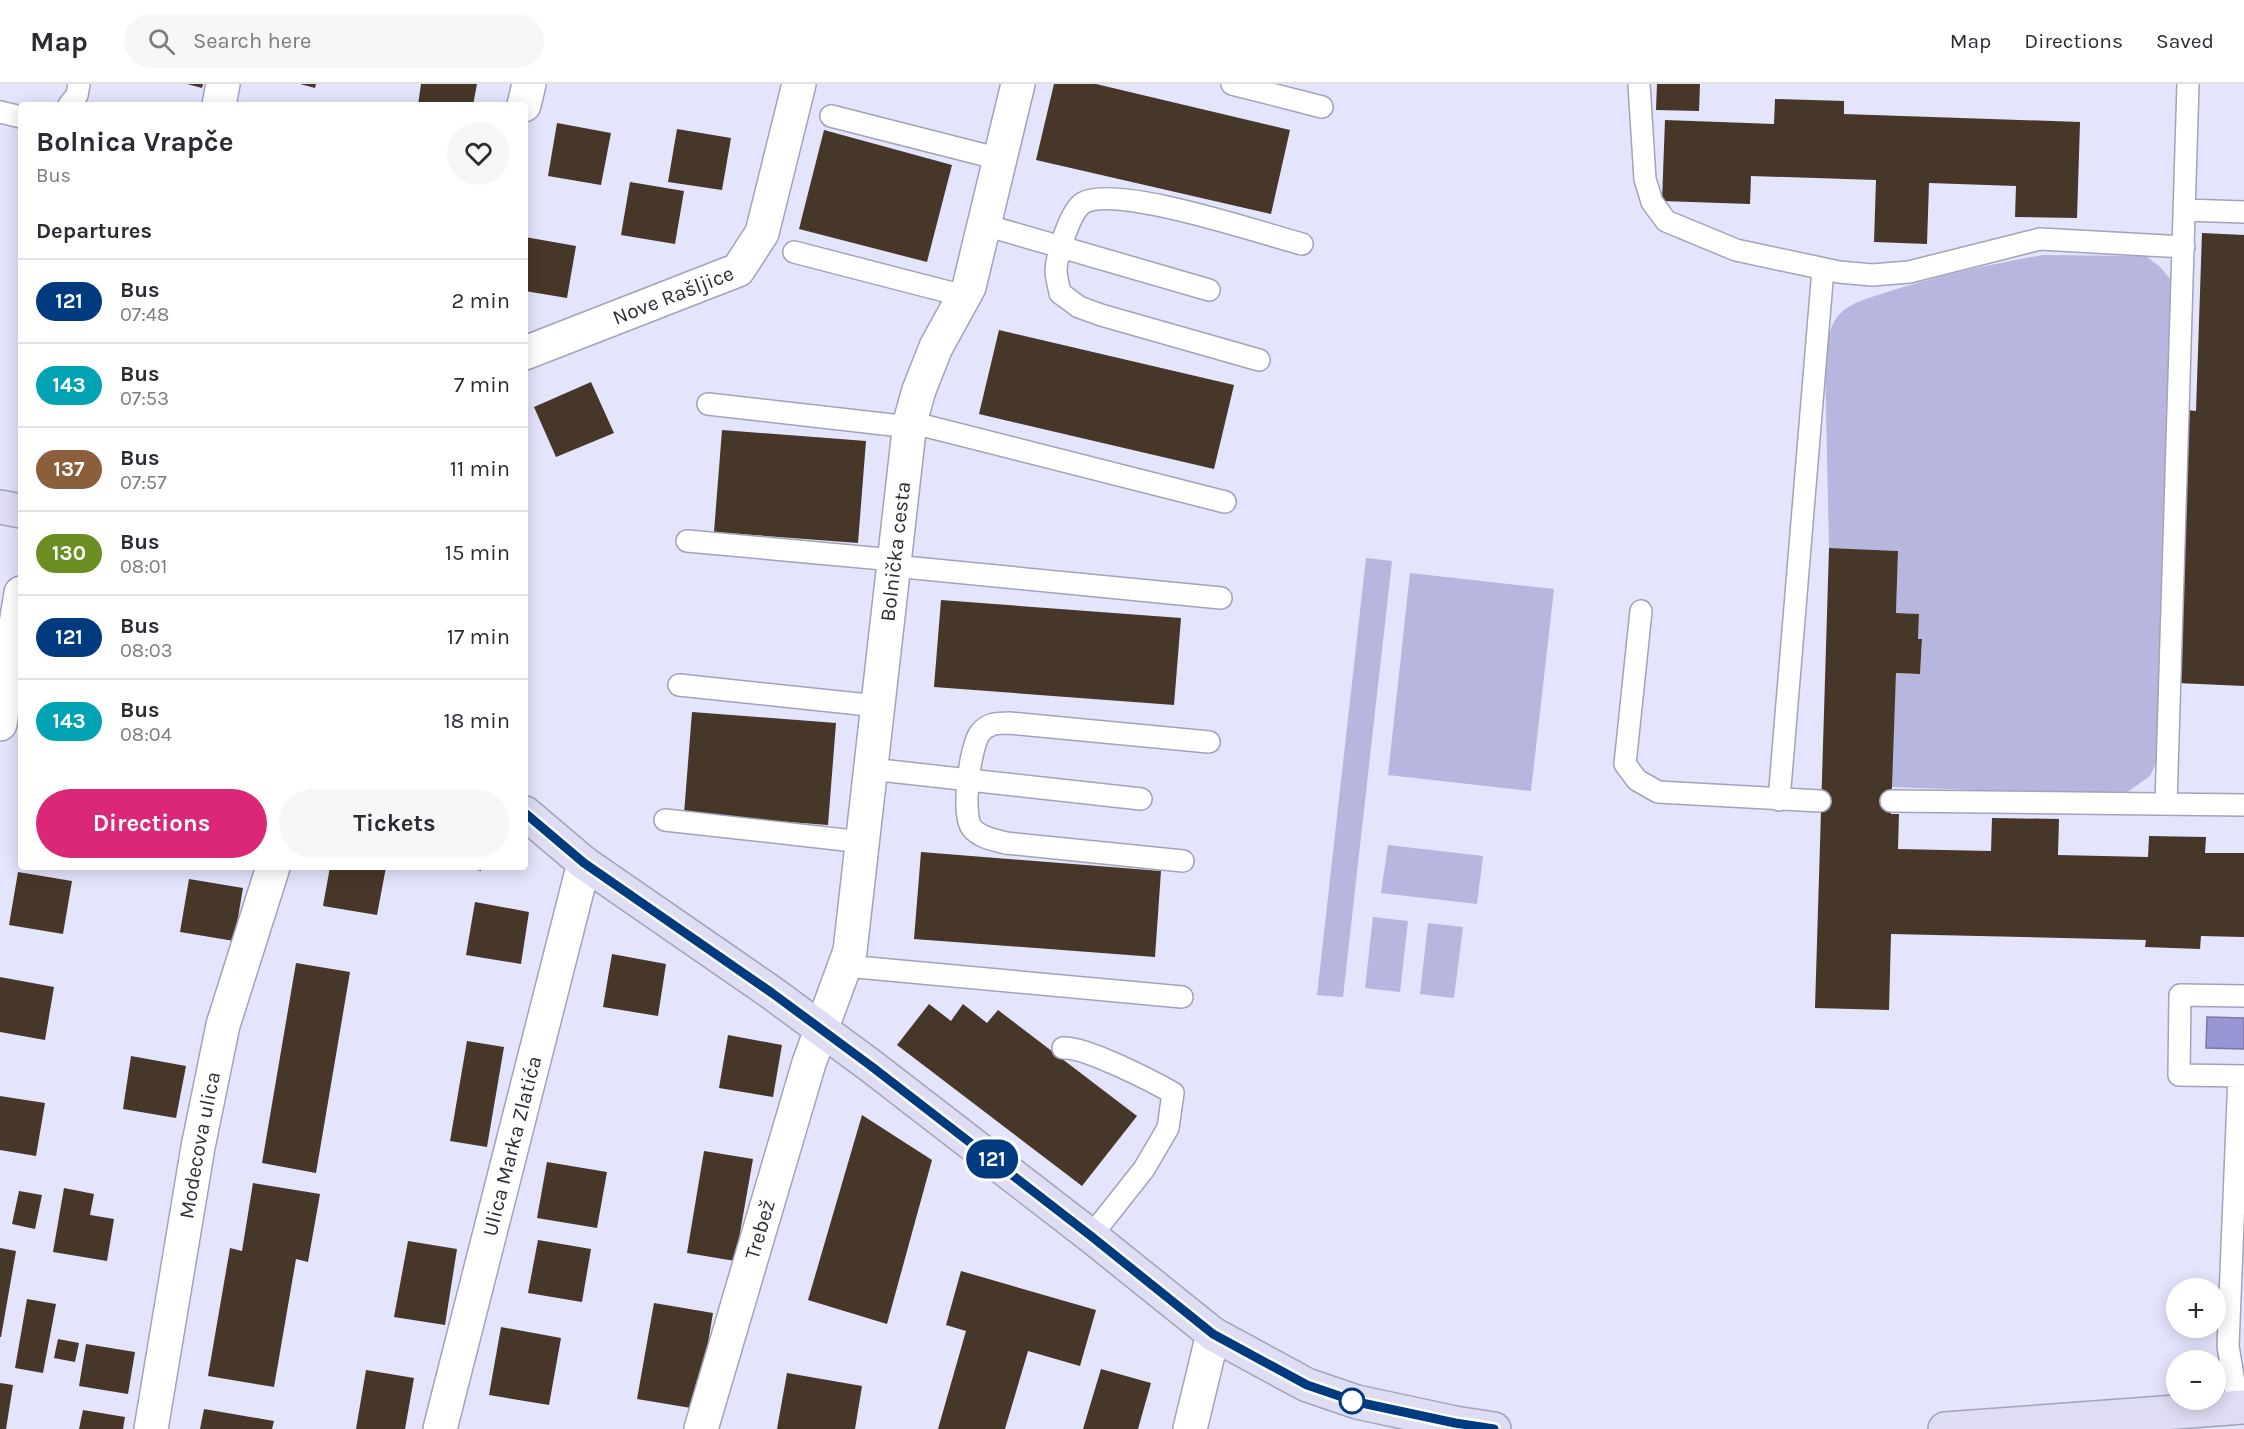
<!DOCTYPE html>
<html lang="en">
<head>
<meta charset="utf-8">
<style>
	:root { --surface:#fff; --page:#f7f7f7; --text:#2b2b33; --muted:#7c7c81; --line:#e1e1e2; --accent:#db2777 }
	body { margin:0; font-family:Karla,sans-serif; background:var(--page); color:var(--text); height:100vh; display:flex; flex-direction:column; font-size:22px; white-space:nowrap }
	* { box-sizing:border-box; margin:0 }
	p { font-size:20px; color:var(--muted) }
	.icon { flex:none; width:33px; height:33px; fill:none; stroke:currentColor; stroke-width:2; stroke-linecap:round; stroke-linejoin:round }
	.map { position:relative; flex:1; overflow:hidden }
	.drawer { position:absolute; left:18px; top:18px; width:510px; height:768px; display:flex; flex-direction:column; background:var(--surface); border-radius:6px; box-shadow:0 3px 15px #0003 }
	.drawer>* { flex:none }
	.badge { padding:0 12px; border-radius:20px; font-size:21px; line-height:39px }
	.fabs { position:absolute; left:2166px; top:1194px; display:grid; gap:12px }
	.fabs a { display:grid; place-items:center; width:60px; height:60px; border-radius:50%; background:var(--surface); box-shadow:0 3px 15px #0003; font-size:30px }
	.map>.badge { position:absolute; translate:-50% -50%; box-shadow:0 0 0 3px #fff }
	h2 { padding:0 18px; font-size:22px; line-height:54px }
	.round { display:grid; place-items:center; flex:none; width:63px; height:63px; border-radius:32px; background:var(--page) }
	.summary { display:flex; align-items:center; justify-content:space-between; height:102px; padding:0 18px }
	h1 { font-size:28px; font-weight:700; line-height:45px }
	.button { display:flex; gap:12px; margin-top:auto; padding:12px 18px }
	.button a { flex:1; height:69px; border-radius:36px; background:var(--accent); color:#fff; font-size:24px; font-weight:700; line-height:69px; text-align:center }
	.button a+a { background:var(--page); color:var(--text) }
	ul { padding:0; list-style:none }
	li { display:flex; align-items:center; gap:18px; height:84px; padding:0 18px; border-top:2px solid var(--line) }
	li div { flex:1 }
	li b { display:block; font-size:22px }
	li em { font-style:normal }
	li .badge { min-width:66px; font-weight:700; text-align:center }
	header { display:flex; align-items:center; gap:36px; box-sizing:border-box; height:84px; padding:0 30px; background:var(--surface); border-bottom:2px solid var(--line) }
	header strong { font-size:28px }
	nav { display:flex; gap:33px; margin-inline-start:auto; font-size:21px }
	.search { width:420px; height:54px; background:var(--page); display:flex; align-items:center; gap:15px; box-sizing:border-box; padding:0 21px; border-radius:33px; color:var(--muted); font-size:22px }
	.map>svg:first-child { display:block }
	.green { fill:#b6b6de }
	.water { fill:#9897d3; stroke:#7878a4; stroke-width:1.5 }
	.building { fill:#473728 }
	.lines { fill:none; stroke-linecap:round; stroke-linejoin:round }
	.lane-casing { stroke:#a2a2b9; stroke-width:24 }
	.street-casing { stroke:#a2a2b9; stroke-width:36 }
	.secondary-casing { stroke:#a2a2b9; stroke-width:36 }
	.lane { stroke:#fff; stroke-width:21 }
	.street { stroke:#fff; stroke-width:33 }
	.secondary { stroke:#deddf3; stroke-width:33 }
	.line-casing { stroke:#fff; stroke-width:14 }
	.line { stroke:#003b80; stroke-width:9 }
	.stop-dot { fill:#fff; stroke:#003b80; stroke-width:3 }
	.labels { text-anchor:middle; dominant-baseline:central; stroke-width:6; stroke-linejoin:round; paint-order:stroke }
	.street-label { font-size:21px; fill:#2e2e38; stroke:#fff }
</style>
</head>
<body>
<header>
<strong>Map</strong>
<div class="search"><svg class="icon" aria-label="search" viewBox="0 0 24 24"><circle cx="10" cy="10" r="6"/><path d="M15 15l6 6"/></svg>Search here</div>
<nav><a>Map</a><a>Directions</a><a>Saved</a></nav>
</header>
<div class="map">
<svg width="2244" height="1345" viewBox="0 0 2244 1345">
	<rect width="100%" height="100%" fill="#e4e4fd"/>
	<!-- green -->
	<path class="green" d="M2043,171l103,1 14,11 12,14 -15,480 -7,15 -27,19 -232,-8 5,-114 24,1 2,-35h-4l1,-25 -23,-1 2,-62 -69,-3 -4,-184c1,-17 2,-34 13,-48 12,-14 32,-18 49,-24 51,-16 103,-28 156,-37z
		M1366,474l26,3 -49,436 -26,-2z
		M1410,489l144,16 -23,202 -143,-16z
		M1388,761l95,11 -6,48 -96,-11z
		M1373,833l35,4 -8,71 -35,-4z
		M1428,839l35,4 -9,71 -34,-4z"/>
	<!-- water -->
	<path class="water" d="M2207,933l37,1v31l-38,-1z"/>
	<!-- building -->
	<path class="building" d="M187,0h16l-1,4z
		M300,0h16l-1,4z
		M421,0h56l-4,21h-55z
		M1054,0h42l194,46 -19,84 -235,-54z
		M1657,0h43l-1,27 -43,-1z
		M1775,15l69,2v13l236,8 -3,96 -62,-1 1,-31 -87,-3 -2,61 -53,-2 2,-62 -125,-4 -1,28 -88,-3 3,-81 109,4z
		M557,39l54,10 -10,52 -53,-9z
		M677,45l54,9 -9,52 -54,-8z
		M824,46l128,35 -25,97 -128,-33z
		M630,98l54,9 -9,53 -54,-9z
		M2202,149l42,2v451l-68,-3 11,-273 9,1z
		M525,153l51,9 -9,52 -42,-7z
		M999,246l235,55 -20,84 -235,-55z
		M591,298l23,51 -58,24 -22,-50z
		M722,346l144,11 -8,102 -144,-11z
		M1829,464l69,3 -2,62 23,1 -1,25h4l-2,35 -24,-1 -5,141h8l-1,35 93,2 1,-33 67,1 -1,36 90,2 1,-21 57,1 -1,16h39v84l-43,-1 -1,13 -55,-2 1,-7 -255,-6 -2,76 -74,-2z
		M941,516l240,18 -7,87 -240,-18z
		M692,628l144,11 -8,102 -144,-11z
		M921,768l240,19 -6,86 -241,-18z
		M330,783h56l-9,48 -54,-9z
		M466,783h16l-1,4z
		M18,788l54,9 -9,53 -54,-9z
		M189,795l54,9 -9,53 -54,-9z
		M475,818l54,10 -8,52 -55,-9z
		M612,870l54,10 -8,52 -55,-9z
		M296,879l54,9 -34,201 -54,-10z
		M0,893l54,10 -9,53 -45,-8z
		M929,920l22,17 12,-17 24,19 11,-13 139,106 -55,70 -185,-141z
		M728,951l54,10 -9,52 -54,-9z
		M467,957l37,6 -17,100 -37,-6z
		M131,972l55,10 -10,52 -53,-9z
		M0,1012l45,7 -9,53 -36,-6z
		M862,1031l70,45 -45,164 -79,-24z
		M704,1067l49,8 -18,102 -48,-8z
		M547,1078l60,10 -10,56 -60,-10z
		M253,1099l67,11 -12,68 -12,-3 -22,128 -66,-11 22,-128 12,3z
		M64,1104l30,6 -4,21 24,4 -7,42 -54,-9z
		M19,1107l23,4 -7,34 -23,-5z
		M538,1156l53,9 -9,53 -54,-9z
		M408,1157l49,8 -12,76 -51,-8z
		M0,1164l16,3 -15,86h-1z
		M961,1187l135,39 -16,56 -52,-15 -23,78h-67l28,-98 -20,-6z
		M27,1215l29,5 -13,69 -28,-5z
		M654,1219l59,10 -16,96 -60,-10z
		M501,1243l60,11 -12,67 -60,-10z
		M58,1255l21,4 -4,19 -21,-4z
		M86,1260l49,8 -7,42 -49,-8z
		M1101,1285l50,14 -13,46h-55z
		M366,1286l48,8 -9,51h-49z
		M787,1289l75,13 -7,43h-78z
		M0,1299l13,2 -7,44h-6z
		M204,1325l70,12 -2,8h-72z
		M83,1326l42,7 -2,12h-44z"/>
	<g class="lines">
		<defs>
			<path id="lane" d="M1232,0l90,23
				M1639,0l6,95 7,23 14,19 70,29 103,22 33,3 37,-3 131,-33 144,8
				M69,21l8,-10 2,-11
				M0,28l21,5
				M831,32l169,43
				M2185,126l59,2
				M985,141l224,65
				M794,168l170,44
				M1259,276l-158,-45 -22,-8 -19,-14c-1,-7 -4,-15 -4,-23 1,-15 14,-59 27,-67 33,-19 178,30 219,41
				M708,320l202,23
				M910,338l315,80
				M687,457l207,19
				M894,482l327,32
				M1641,527l-16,153 12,16 21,12 162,9
				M679,601l199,21
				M871,685l270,30
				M1779,716l44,-531
				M1891,717l353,4
				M2166,720l22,-720
				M665,736l198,22
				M1183,777l-177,-18c-11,-3 -26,-5 -34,-15 -11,-14 -2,-81 8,-95 8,-10 17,-10 29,-10l200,19
				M846,882l336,31
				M2244,912l-64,-1 -1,80 65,1
				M1063,964c21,-2 89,33 110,45l-5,35 -24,41 -53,67
				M2238,1323l-10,-61 11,-270"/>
			<g id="street">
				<path d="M219,21l4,-21"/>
				<path d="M524,21l5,-21"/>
				<path id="s1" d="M525,269l213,-83 24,-37 37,-149"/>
				<path d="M0,640l21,-131"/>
				<path id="s2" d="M151,1345l47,-282 25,-122 50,-158"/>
				<path id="s3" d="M440,1345l144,-566"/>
				<path id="s4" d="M701,1345l108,-366 41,-112 60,-529 9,-32 17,-43 33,-60 49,-203"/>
				<path d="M1190,1345l23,-95"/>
			</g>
			<path id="secondary" d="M0,423l21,4
				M525,729l59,50 188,130 99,73 220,170 122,98 94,51 50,17 98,21 39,6
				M1945,1345l299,-22"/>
		</defs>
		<!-- lane casing -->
		<use href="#lane" class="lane-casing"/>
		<!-- street casing -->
		<use href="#street" class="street-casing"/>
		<!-- secondary casing -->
		<use href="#secondary" class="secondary-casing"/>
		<!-- lane -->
		<use href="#lane" class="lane"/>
		<!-- street -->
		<use href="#street" class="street"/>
		<!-- secondary -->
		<use href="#secondary" class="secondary"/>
	</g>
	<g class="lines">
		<defs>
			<path id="line" d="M525,729l59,50 188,130 99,73 220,170 122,98 94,51 50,17 98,21 39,6"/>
		</defs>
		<!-- line casing -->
		<use href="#line" class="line-casing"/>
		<!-- line -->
		<use href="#line" class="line"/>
	</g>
	<!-- markers -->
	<circle class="stop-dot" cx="1352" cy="1317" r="12"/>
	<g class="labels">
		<!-- street labels -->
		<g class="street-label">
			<text stroke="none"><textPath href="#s1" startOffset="159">Nove Rašljice</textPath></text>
			<text stroke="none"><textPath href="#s4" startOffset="903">Bolnička cesta</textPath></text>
			<text stroke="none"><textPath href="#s2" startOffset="288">Modecova ulica</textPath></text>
			<text stroke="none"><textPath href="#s3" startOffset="292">Ulica Marka Zlatića</textPath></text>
			<text stroke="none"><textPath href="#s4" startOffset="208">Trebež</textPath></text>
		</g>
	</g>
</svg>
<div class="fabs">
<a>+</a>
<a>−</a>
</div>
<b class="badge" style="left:992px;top:1075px;background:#003b80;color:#fff">121</b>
<section class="drawer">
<div class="summary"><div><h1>Bolnica Vrapče</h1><p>Bus</p></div><a class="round"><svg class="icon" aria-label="heart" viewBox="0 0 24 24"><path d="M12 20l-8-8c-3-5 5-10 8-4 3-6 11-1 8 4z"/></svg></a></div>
<h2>Departures</h2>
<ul>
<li><span class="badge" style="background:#003b80;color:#fff">121</span><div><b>Bus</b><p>07:48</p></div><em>2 min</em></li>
<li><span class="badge" style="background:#00a3b4;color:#fff">143</span><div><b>Bus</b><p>07:53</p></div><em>7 min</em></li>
<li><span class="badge" style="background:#8b5e3c;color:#fff">137</span><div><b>Bus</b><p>07:57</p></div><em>11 min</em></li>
<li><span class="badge" style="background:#6b8e23;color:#fff">130</span><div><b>Bus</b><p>08:01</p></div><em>15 min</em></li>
<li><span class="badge" style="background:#003b80;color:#fff">121</span><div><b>Bus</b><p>08:03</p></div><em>17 min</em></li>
<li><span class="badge" style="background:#00a3b4;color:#fff">143</span><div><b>Bus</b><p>08:04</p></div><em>18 min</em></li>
</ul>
<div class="button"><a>Directions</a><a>Tickets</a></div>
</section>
</div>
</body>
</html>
